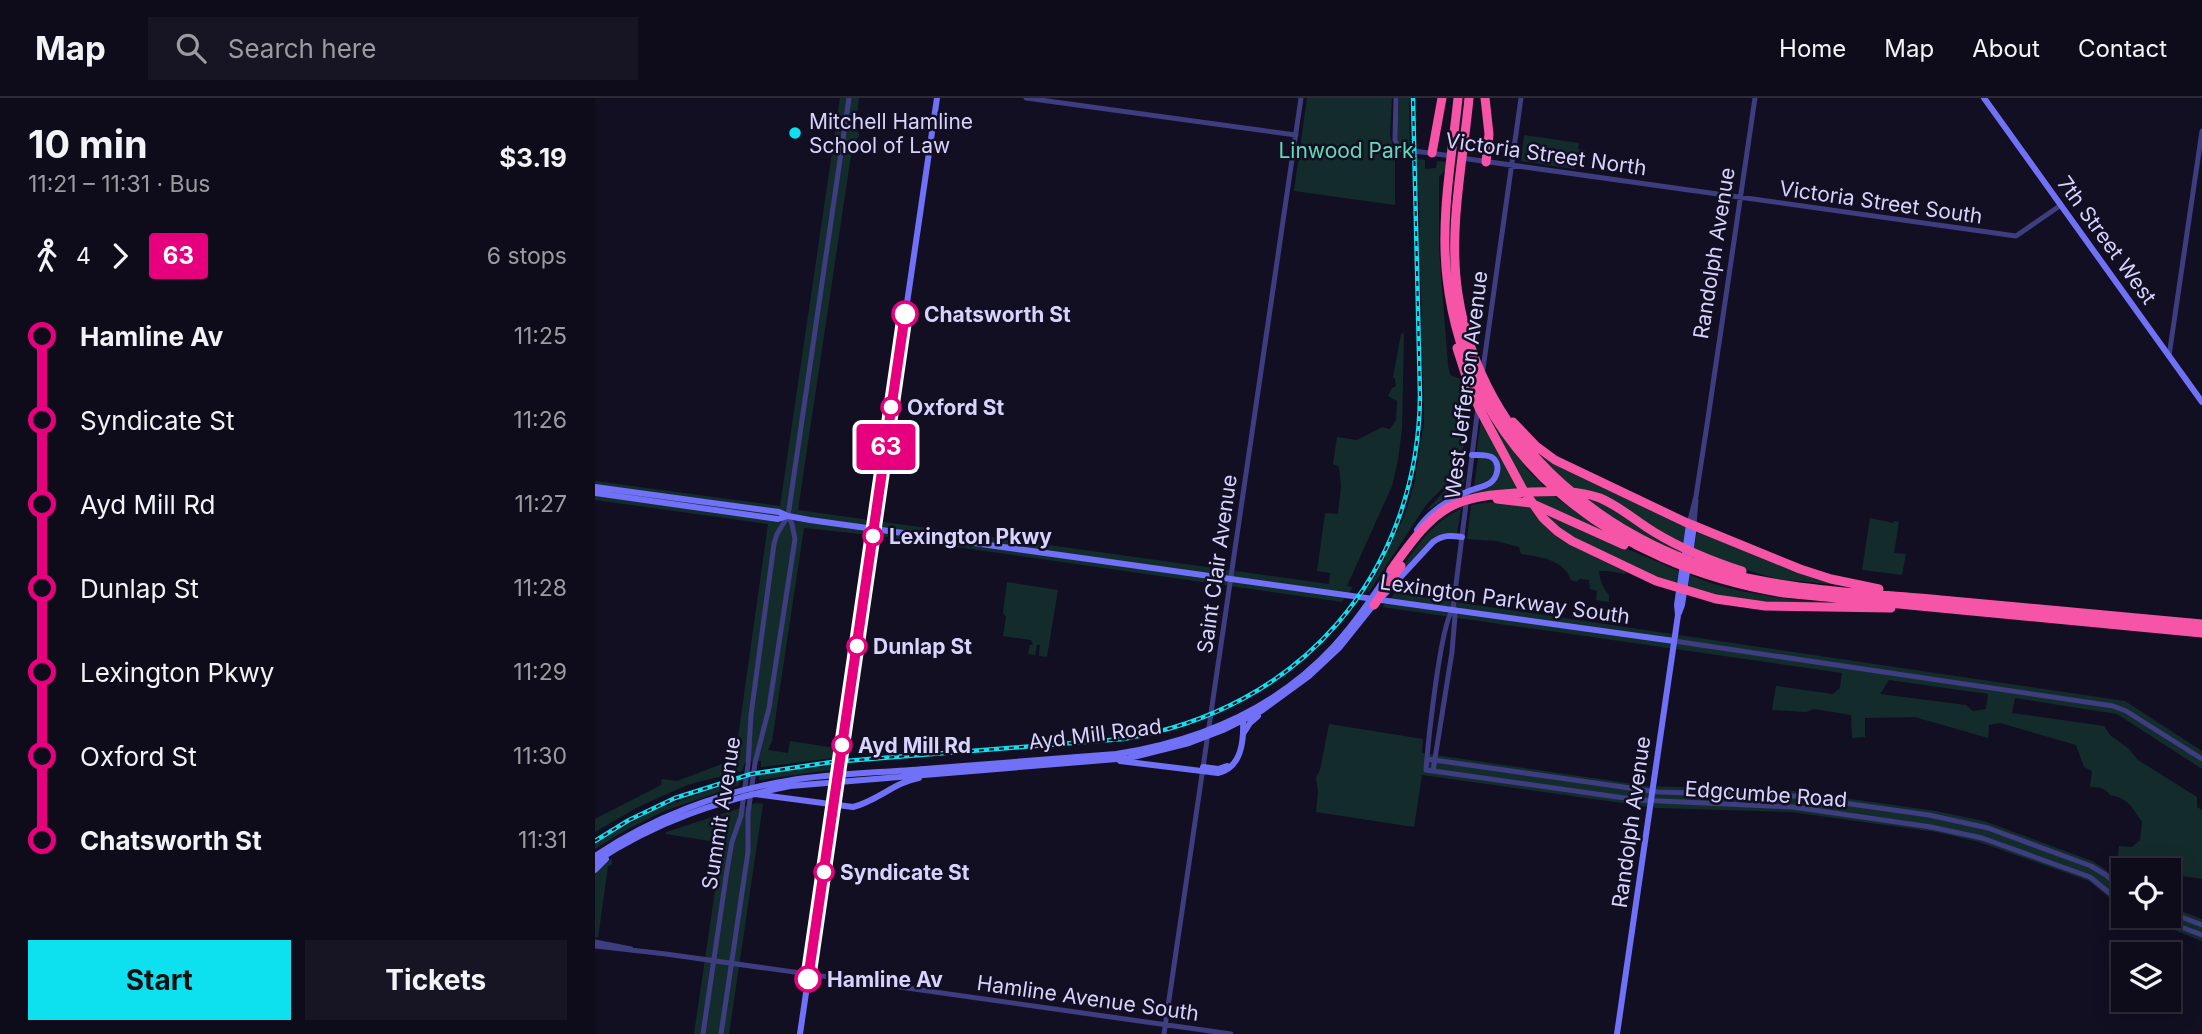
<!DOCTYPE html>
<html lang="en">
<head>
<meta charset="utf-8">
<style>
	:root { --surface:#0e0b1a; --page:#171423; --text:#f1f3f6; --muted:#9b9ba2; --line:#2e2b39; --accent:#0de0ef }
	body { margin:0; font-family:Inter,sans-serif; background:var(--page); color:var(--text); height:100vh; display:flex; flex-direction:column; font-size:26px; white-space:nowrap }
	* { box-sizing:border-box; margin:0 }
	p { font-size:23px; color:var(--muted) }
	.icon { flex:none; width:38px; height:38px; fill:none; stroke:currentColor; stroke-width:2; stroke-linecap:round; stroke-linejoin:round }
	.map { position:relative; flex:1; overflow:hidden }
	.sheet { display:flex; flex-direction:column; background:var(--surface); width:595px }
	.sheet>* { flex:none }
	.badge { padding:0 14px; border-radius:5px; font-size:24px; line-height:46px }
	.controls { position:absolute; left:1516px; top:760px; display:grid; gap:14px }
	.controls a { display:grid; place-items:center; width:70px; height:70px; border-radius:0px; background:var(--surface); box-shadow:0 4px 18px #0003,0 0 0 2px var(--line); font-size:35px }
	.map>.badge { position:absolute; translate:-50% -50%; box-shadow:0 0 0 4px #fff }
	.legs { display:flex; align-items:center; gap:10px; height:77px; padding:0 28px; font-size:23px }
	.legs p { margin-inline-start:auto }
	.overview { display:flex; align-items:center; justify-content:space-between; height:119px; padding:0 28px }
	h1 { font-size:38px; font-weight:700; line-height:52px }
	.cta { display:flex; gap:14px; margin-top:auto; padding:14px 28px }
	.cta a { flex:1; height:80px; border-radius:0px; background:var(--accent); color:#111; font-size:28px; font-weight:700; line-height:80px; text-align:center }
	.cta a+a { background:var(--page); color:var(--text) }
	ul { padding:0 28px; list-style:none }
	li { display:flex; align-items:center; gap:24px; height:84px; font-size:26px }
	li i { display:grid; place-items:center; width:10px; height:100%; margin:0 9px; background:currentColor }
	li i::after { content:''; width:18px; height:18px; margin:-9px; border:5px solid; border-radius:50%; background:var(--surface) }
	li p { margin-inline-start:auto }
	li:first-child i { background:linear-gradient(#0000 50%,currentColor 0) }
	li:last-child i { background:linear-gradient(currentColor 50%,#0000 0) }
	header { display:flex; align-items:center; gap:42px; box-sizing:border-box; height:98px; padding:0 35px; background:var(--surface); border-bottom:2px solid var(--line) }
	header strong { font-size:33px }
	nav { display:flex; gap:38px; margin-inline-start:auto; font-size:24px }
	.search { width:490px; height:63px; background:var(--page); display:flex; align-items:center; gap:18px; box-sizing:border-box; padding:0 24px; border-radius:0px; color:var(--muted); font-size:26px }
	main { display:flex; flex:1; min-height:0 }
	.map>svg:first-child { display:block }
	.green { fill:#132c2b; fill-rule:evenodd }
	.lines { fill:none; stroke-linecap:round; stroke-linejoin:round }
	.tertiary { stroke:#3d3d7f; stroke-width:5 }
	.secondary { stroke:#7071f7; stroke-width:6 }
	.motorway { stroke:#f655a7; stroke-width:9 }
	.rail-casing { stroke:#0de0ef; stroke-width:4.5 }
	.rail { stroke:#120f23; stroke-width:2; stroke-dasharray:5; stroke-linecap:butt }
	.line-1-casing { stroke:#fff; stroke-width:16 }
	.line-1 { stroke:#e6007e; stroke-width:10 }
	.poi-dot { fill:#0de0ef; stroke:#120f23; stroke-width:2.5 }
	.stop-1-dot { fill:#fff; stroke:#e6007e; stroke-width:3.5 }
	.labels { text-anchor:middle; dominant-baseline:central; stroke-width:5; stroke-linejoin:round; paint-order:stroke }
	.poi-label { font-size:21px; fill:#d7d3fd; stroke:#120f23; text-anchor:start }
	.park-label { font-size:21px; fill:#63d9b7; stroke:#120f23 }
	.street-label { font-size:21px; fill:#d7d3fd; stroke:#120f23 }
	.stop-label { font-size:21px; font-weight:bold; fill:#d7d3fd; stroke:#120f23; text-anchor:start }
</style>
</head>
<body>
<header>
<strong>Map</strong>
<div class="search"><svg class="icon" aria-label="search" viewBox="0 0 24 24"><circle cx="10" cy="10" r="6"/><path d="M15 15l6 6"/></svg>Search here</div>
<nav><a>Home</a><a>Map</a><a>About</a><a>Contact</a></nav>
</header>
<main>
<section class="sheet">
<div class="overview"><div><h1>10 min</h1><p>11:21 – 11:31 · Bus</p></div><b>$3.19</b></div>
<div class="legs"><svg class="icon" aria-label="walk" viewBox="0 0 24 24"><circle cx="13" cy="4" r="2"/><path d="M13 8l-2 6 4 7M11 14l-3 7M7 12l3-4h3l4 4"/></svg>4<svg class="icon" aria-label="forward" viewBox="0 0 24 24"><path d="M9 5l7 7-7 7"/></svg><b class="badge" style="background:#e6007e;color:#fff">63</b><p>6 stops</p></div>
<ul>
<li><i style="color:#e6007e"></i><b>Hamline Av</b><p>11:25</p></li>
<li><i style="color:#e6007e"></i><span>Syndicate St</span><p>11:26</p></li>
<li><i style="color:#e6007e"></i><span>Ayd Mill Rd</span><p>11:27</p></li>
<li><i style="color:#e6007e"></i><span>Dunlap St</span><p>11:28</p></li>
<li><i style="color:#e6007e"></i><span>Lexington Pkwy</span><p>11:29</p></li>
<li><i style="color:#e6007e"></i><span>Oxford St</span><p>11:30</p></li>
<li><i style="color:#e6007e"></i><b>Chatsworth St</b><p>11:31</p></li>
</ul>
<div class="cta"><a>Start</a><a>Tickets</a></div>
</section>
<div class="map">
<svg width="1607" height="936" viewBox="0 0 1607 936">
	<rect width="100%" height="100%" fill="#120f23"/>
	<!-- green -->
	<path class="green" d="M245,0h19l-4,30 4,6v3l-6,5 -55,368 531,74 1,-11 -13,-2 8,-58 13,1 3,-28 -2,-19 -6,-3 4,-27 20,3 25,-13 8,2 6,-9 1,-19 -9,-5 4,-8 4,-2 -1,-7 -2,-2 8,-43 3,-1 -2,96 -4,31 -6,26 -45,100 6,1 -11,15 -463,-66 -75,-8 -32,213 -4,9 20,3 2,-12 45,7 -2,10 -72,9v-6l-16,1 -3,9 -55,14 -49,22 -43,25v-13l66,-34 1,-6 15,2 58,-22 33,-235 -173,-24v-19l185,25z
		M712,0h85l-2,37 5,19v51l-101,-14z
		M804,0h10l1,50 -10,-3 -3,-6z
		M929,37l55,8 -1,6 8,1 -2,16 -7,-1v-5l-2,9 -54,-8z
		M823,61l7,1v9l11,-1 1,-7 9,1v7l-7,8v73l9,115 2,10 13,5c5,22 0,20 -8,39 2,3 5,5 7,8 5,7 -1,38 -4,45l-32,33 -57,87 -2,-2 12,-19 25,-54 10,-32 10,-62z
		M895,319l36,51 20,21 -19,1 -38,-67z
		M886,322l40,71 -48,5v-6l21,-9 1,-25 -19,1z
		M932,343l159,84 -3,21 -61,-38 -48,-18 -20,-18z
		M883,360l13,1 5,8 -6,12 -16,8z
		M868,377l2,1 -2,15 -18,8 -19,12 19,-21z
		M954,394l24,18 52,35 -89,-41 -7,-11z
		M983,395l16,4 88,52 -1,4c-37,-15 -71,-36 -103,-60z
		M895,404l40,4 45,41 52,25 -2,2 -17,-3h-9c1,10 4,17 10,24v7l-13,-2 1,-9 -7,-2 -1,-9 -9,-1 -4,3 -5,-2c-8,-21 -30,-23 -50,-26l-2,-7 -23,-6 -29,-2 4,-34z
		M866,411l-4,24h-12l-56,54c20,-29 38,-63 72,-78z
		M948,415l136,58 -3,13c-46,-16 -98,-35 -133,-71z
		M1275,420l23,5 1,-2 5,1 -5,31 12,1 -4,21 -40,-5z
		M1102,432l151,56 -71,-7 -44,-13 -39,-15z
		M1095,477c47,20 98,24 148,29h-86l-64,-16z
		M412,484l51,8 -11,67 -8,-1 1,-11h-3l-2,10 -7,-1 2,-9h3l-2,-5 -28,-4 3,-19 -3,-4z
		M800,495l730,108 77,50v18l-85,-55 -102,-16 -3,15 92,13 6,9 19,14 9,11 59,37v10l5,3v69l-34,-5v-4h-14l-14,-7 -16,5 -7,-1 2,-21 13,1 8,-7 2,-18c-10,-15 -14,-24 -32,-27 -6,-8 -11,-8 -20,-8l2,-16 -8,-4 -8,-22 -76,-22 -11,2 -1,13 -73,-21 -50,1v19l-13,1 -1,-23 -37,-6 -8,3 -34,-2 4,-24 57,8 7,-6 2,-15 -460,-66zM1294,582l99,14 -2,15 -13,2 -7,-6 -86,-11z
		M734,626l94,15 -1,14 226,33 146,5 142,20 48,10 108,40 10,6 21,17v25l-34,-28 -110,-39 -43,-10 -145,-20 -134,-4 -235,-33 -8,52 -98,-15 2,-20 -2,-14 4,-8z
		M237,667l-1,5 -72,10 1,-6z
		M144,682v5l-75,26 -38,19 -31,19v-5l57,-33z
		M161,705l7,1 -34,230h-35l28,-191 -56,-9v-2z
		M17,760v7l-4,1 -10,72 -3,-1v-62l2,-4z
		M1573,808l34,13v22l-66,-26h32z"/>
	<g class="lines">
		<!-- tertiary -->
		<path class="tertiary" d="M431,0l270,37
			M801,0l-1,42 4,9 53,7
			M866,60l555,78 45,-31
			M1574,258l33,-225
			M888,271l38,-271
			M1094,426l7,-28 11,-71 48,-327
			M1099,427l2,-25
			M858,511c-13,16 -25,135 -27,161l213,30 154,7 138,20 51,11 108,39 33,27
			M1079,543l439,65 13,5 76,48
			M832,661l231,33 136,4 135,19 59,13 103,38 15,9 17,16
			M838,673l19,-119 3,-36 -2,-7 25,-202
			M1573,814l34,13
			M1554,817l53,20
			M0,844l36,7
			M0,848l71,8 565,80
			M108,936l24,-164 5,-28 9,-26 7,-51 3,-50 23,-171 3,-10 11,-18 61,-418
			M126,936l27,-182v-38l7,-51 14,-55 26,-169 -3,-15 -4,-8
			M569,936l137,-936"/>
		<!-- secondary -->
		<path class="secondary" d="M1389,0l218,304
			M0,389l184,25 9,4 22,4 864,121
			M0,395l183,26 10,-3
			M822,432c13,-19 32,-31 52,-39 7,-3 15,-4 21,-8 7,-5 11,-18 3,-25 -5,-4 -15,-3 -21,-3
			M1090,455l4,-29
			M1095,457l4,-30
			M789,497l49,-53c10,-7 17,-7 29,-5
			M1084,515l3,-8 6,-40
			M648,636l7,-11 8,-7
			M525,663l98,12c23,-5 26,-32 25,-53
			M608,669l15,2 9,-3
			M160,696l98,13c24,-6 42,-25 66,-29
			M0,758c57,-38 124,-64 192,-75 45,-8 92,-8 138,-12 63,-5 127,-10 191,-15 83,-13 160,-45 218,-108 22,-24 40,-51 58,-78
			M0,764c60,-40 125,-62 195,-76l339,-28 60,-15 34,-13 38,-19 48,-35 31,-29 36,-45
			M0,772l11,-11
			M205,936l137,-936
			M1022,936l61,-419 -1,-10 6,-41"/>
		<!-- motorway -->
		<path class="motorway" d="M863,0c-6,59 -18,120 -11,180 20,180 168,288 337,315l418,40
			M874,0c-6,64 -21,132 -11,196 23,152 153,257 299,286 60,12 123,14 184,20 87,8 174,16 261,24
			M890,0l4,36 -3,28
			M837,55l10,-55
			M862,250l9,28 13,32 43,80 21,30 14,13 15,10 84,40 60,18 49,7 126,2
			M918,324l23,24 19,14 130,62 115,47 31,10 48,10
			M902,401l34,4 93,42
			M796,472c47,-66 59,-74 140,-78 23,-1 47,-2 69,6 19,8 36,23 54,34 28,17 57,29 88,39
			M779,507l27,-39"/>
		<defs>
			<path id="rail" d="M0,743l34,-21 46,-22 76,-24 81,-12 291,-23c177,-29 295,-164 297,-343l-7,-298"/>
		</defs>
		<!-- rail casing -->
		<use href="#rail" class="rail-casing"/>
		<!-- rail -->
		<use href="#rail" class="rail"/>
	</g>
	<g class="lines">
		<defs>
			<path id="line-1" d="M213,881l97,-665"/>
		</defs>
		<!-- line-1 casing -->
		<use href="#line-1" class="line-1-casing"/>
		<!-- line-1 -->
		<use href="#line-1" class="line-1"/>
	</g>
	<!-- markers -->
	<circle class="poi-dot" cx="200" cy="35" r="7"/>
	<g class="stop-1-dot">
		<circle cx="310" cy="216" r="12"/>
		<circle cx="296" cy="309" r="9"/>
		<circle cx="278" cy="438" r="9"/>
		<circle cx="262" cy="548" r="9"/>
		<circle cx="247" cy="647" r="9"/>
		<circle cx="229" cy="774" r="9"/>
		<circle cx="213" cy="881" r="12"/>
	</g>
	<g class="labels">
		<!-- poi labels -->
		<g class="poi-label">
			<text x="214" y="23">Mitchell Hamline<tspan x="214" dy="24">School of Law</tspan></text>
		</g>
		<!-- park labels -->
		<g class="park-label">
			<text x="751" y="52">Linwood Park</text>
		</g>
		<!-- street labels -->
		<g class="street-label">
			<text transform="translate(951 56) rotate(8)">Victoria Street North</text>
			<text transform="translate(1286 104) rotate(8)">Victoria Street South</text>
			<text transform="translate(1512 142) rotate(54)">7th Street West</text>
			<text transform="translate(1119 155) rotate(-81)">Randolph Avenue</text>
			<text transform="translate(871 287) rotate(-83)">West Jefferson Avenue</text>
			<text transform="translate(622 466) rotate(-82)">Saint Clair Avenue</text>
			<text transform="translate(910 501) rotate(8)">Lexington Parkway South</text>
			<text transform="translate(500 636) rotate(-7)">Ayd Mill Road</text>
			<text transform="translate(1171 696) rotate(4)">Edgcumbe Road</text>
			<text transform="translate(126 715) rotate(-81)">Summit Avenue</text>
			<text transform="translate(1036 724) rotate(-82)">Randolph Avenue</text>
			<text transform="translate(493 900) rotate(8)">Hamline Avenue South</text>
		</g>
		<!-- stop labels -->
		<g class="stop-label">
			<text x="329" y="216">Chatsworth St</text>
			<text x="312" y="309">Oxford St</text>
			<text x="294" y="438">Lexington Pkwy</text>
			<text x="278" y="548">Dunlap St</text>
			<text x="263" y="647">Ayd Mill Rd</text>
			<text x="245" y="774">Syndicate St</text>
			<text x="232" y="881">Hamline Av</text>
		</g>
	</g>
</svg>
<div class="controls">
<a><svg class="icon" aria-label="locate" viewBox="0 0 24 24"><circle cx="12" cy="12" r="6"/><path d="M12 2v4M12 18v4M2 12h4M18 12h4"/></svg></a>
<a><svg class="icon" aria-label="layers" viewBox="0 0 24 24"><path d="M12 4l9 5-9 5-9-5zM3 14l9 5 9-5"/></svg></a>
</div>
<b class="badge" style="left:291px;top:349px;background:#e6007e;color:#fff">63</b>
</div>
</main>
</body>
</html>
